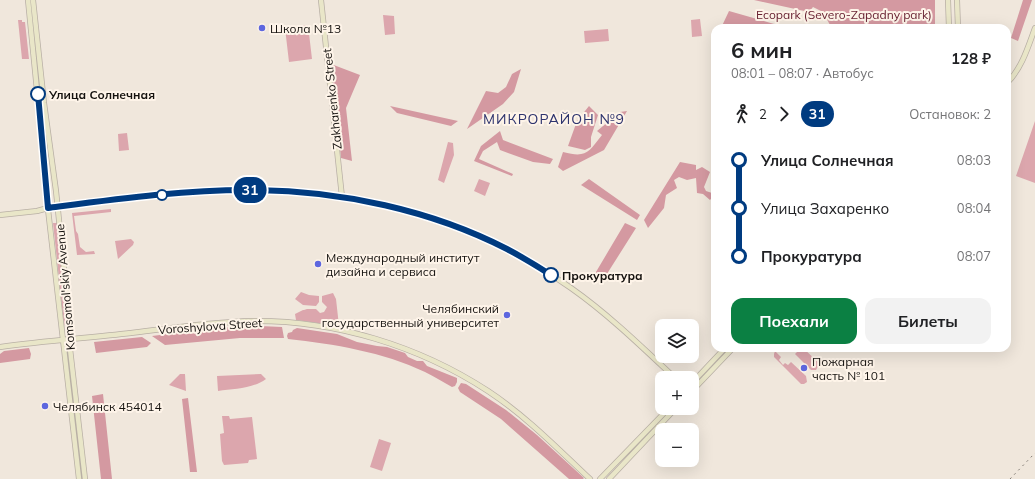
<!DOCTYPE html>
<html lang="ru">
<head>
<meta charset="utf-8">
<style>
	:root { --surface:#fff; --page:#f2f2f2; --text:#202124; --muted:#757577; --accent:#0b8043 }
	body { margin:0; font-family:Mulish,sans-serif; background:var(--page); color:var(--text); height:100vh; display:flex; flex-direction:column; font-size:15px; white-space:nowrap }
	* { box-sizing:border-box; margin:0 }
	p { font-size:13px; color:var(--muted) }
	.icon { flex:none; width:22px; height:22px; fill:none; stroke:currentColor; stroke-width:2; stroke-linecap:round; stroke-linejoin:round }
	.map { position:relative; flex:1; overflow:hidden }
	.side { position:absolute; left:711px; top:24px; width:300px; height:328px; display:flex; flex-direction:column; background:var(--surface); border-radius:12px; box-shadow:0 4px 16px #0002 }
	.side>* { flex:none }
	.badge { padding:0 8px; border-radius:13px; font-size:14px; line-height:26px }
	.fabs { position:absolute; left:655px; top:319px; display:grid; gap:8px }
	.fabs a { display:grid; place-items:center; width:44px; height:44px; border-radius:8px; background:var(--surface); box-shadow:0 4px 16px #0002; font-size:20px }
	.map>.badge { position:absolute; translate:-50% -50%; box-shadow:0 0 0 2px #fff }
	.legs { display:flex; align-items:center; gap:6px; height:44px; padding:0 20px; font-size:13px }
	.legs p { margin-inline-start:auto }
	.head { display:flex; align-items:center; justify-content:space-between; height:68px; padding:0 20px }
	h1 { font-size:22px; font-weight:700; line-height:30px }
	.action { display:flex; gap:8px; margin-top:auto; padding:8px 20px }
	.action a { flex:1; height:46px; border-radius:12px; background:var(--accent); color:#fff; font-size:16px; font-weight:700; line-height:46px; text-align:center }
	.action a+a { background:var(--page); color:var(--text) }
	ul { padding:0 20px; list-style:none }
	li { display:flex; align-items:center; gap:14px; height:48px; font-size:15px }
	li i { display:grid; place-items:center; width:6px; height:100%; margin:0 5px; background:currentColor }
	li i::after { content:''; width:10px; height:10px; margin:-5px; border:3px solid; border-radius:50%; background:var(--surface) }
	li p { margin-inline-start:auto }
	li:first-child i { background:linear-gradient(#0000 50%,currentColor 0) }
	li:last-child i { background:linear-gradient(currentColor 50%,#0000 0) }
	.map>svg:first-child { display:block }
	.green { fill:#dca6ad }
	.forest { fill:#d499a1 }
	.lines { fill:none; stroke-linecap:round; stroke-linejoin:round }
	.secondary-casing { stroke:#b8afa5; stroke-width:6 }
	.secondary { stroke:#e9e6c8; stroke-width:4.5 }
	.rail { stroke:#827c75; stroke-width:1; stroke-dasharray:2 4; stroke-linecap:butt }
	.line-1-casing { stroke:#fff; stroke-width:9 }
	.line-1 { stroke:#003b80; stroke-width:6 }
	.poi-dot { fill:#5e67df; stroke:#fef4e9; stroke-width:1.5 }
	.stop-1-dot { fill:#fff; stroke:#003b80; stroke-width:2 }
	.labels { text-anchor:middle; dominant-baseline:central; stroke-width:4; stroke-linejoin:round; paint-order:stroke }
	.park-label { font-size:12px; fill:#692333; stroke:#fef4e9 }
	.poi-label { font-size:12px; fill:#15120f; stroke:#fef4e9; text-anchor:start }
	.stop-label { font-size:12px; font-weight:bold; fill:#15120f; stroke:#fef4e9; text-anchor:start }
	.street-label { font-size:12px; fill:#15120f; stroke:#fef4e9 }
	.quarter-label { font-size:14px; letter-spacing:1px; fill:#2e346e; stroke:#fef4e9 }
</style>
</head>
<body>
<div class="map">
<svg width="1035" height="479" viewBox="0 0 1035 479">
	<rect width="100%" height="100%" fill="#f0e7dc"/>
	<!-- green -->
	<path class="green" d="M383,15l11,1 1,18 -10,1z
		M700,19l2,17 -10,1 -1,-17z
		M18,20h4v2h3l4,37h-7z
		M308,25l4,34 -23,3 -4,-34z
		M608,29l1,12 -24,2 -1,-12z
		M1035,121v62l-19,-7z
		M127,133l2,17 -10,1 -1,-17z
		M448,142l5,1 1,12 -10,28 -6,-3z
		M479,179l11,4 -5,13 -11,-5z
		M111,209v3l-37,4 2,15 2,3 2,13 6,5 8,-1 1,3 -18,1 -5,-42z
		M53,223h4l11,102 -3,-1 -1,1z
		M131,239l3,3 -1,3 -15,14 -3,-18z
		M301,292l8,3 10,1v6l-3,4 -13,-1 -8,-6z
		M333,293l3,6 3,27 -43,-6 -1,-6 8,-4h1l3,-1h9l4,4 4,-1 3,-5 -5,-5v-6z
		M797,348h6l15,14 1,3 -3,5h-5l-16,-16 4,-4z
		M775,351l6,6 -2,3 4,5 2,-2 3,2 3,-3 15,14 1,6 -3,2h-3l-27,-27v-3z
		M180,374h5l1,17 -17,-6z
		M261,374l5,5c-14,10 -32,10 -48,12l-1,-15z
		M222,416h7l1,3 22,-2 5,42 -8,1 -1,3 -24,2 -2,-4 -2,-27 4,-1z
		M379,439l12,4 -9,28 -12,-4z"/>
	<!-- forest -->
	<path class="forest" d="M754,0h181v28h-101l-4,-3 -7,-13 -10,-5 -4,5z
		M1023,0h9l-14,41 -7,-3z
		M729,11l59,17h-67z
		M331,64l29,11 -14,33 6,53 -11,-3z
		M521,69l-7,23 -11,12 -36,25 19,-38 12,2 8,-6 6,-13z
		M390,106l68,15 -7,5 -54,-13z
		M589,106l9,9 -7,22v10l-6,3 -17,-4 9,-25z
		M627,111l-23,39 -41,21 -5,-4 5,-15c23,6 25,1 39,-17l-5,-4 23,-19z
		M500,131l3,9 50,19 -3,5 -17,-2 -33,-12 -3,-8 -14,9 -4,8 34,15 -1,2 -38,-15 7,-15z
		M680,162l16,3v5l6,-3 8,5 -6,15 2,4 9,3 -5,6 -7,-6 -6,-1 -1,-15 -9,2 -8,-3 -5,3 3,8 -11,7 -2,13 -16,20 -4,-8z
		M589,179l51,36 -3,5 -56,-35z
		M625,223l11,5 -31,49h-12z
		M260,326l22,1 2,11h-44l-75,7 -13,-9 63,-8z
		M297,328l40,6 20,8 20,4 10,1 18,6 3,4 9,4h6l4,5 30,12v4l-2,4 -3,1c-9,-5 -17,-10 -27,-15 -42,-20 -91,-28 -137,-33l-1,-3 1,-3 4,-1 1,-2z
		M142,337l9,6 -4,4 -51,6 -2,-11z
		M29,348l2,6 -1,5 -30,4v-9l4,-3z
		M461,383l5,1 40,26 31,25 47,43 -1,1h-14l-68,-60 -41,-27 -2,-4z
		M103,394l9,85h-11l-9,-83z
		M188,398l9,74h-7l-8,-73z"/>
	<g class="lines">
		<defs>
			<path id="secondary" d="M28,0l12,121 6,71 33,287
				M33,0l11,103 12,88 14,136 -1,13 16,139
				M321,0l21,197
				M948,0l1,28
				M957,0l1,28
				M1007,83c15,-15 21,-36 28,-55
				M0,215l37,-4 11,-3c42,-5 84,-10 126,-14 27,-2 54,-5 82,-4 112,1 223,34 315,98 37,26 71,59 104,90
				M0,347c43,-6 87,-9 131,-14 40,-5 80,-11 121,-12 83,-1 167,25 236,70 38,25 69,57 102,88
				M692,383l33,-35
				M692,391l41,-43
				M600,479l69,-71
				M609,479l67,-71"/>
		</defs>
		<!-- secondary casing -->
		<use href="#secondary" class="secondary-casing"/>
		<!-- secondary -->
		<use href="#secondary" class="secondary"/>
		<!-- rail -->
		<path class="rail" d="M1010,479l25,-26"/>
	</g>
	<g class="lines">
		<defs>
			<path id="line-1" d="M38,94l10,114c68,-9 139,-19 208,-18 85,1 175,20 251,59 15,8 30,17 44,26"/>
		</defs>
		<!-- line-1 casing -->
		<use href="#line-1" class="line-1-casing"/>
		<!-- line-1 -->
		<use href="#line-1" class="line-1"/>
	</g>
	<!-- markers -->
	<g class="poi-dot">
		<circle cx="262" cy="28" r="4"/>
		<circle cx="318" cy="264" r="4"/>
		<circle cx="507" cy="315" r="4"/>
		<circle cx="804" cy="368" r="4"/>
		<circle cx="45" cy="406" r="4"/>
	</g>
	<g class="stop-1-dot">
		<circle cx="38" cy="94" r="7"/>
		<circle cx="162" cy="195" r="5"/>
		<circle cx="551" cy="275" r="7"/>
	</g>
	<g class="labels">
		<!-- park labels -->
		<g class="park-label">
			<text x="844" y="14">Ecopark (Severo-Zapadny park)</text>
		</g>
		<!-- poi labels -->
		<g class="poi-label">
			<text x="270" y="28">Школа №13</text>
			<text x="326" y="257">Международный институт<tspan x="326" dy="14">дизайна и сервиса</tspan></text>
			<text x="499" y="308" text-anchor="end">Челябинский<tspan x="499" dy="14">государственный университет</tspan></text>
			<text x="812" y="361">Пожарная<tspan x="812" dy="14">часть № 101</tspan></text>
			<text x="53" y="406">Челябинск 454014</text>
		</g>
		<!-- stop labels -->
		<g class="stop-label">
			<text x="49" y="94">Улица Солнечная</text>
			<text x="562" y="275">Прокуратура</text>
		</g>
		<!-- street labels -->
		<g class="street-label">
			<text transform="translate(332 99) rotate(-96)">Zakharenko Street</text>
			<text transform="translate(65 287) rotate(-95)">Komsomol'skiy Avenue</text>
			<text transform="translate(210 326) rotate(-4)">Voroshylova Street</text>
		</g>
		<!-- quarter labels -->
		<g class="quarter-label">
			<text x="554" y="119">МИКРОРАЙОН №9</text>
		</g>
	</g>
</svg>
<div class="fabs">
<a><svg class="icon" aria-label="layers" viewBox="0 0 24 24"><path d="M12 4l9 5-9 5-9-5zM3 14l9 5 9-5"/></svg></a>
<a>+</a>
<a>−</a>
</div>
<b class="badge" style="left:250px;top:190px;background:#003b80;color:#fff">31</b>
<section class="side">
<div class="head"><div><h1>6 мин</h1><p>08:01 – 08:07 · Автобус</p></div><b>128 ₽</b></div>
<div class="legs"><svg class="icon" aria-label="walk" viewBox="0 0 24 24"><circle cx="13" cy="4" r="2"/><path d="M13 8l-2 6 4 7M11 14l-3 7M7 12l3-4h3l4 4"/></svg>2<svg class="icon" aria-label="forward" viewBox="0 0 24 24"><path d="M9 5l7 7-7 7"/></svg><b class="badge" style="background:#003b80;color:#fff">31</b><p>Остановок: 2</p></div>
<ul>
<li><i style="color:#003b80"></i><b>Улица Солнечная</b><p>08:03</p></li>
<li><i style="color:#003b80"></i><span>Улица Захаренко</span><p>08:04</p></li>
<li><i style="color:#003b80"></i><b>Прокуратура</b><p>08:07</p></li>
</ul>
<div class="action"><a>Поехали</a><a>Билеты</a></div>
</section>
</div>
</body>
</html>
